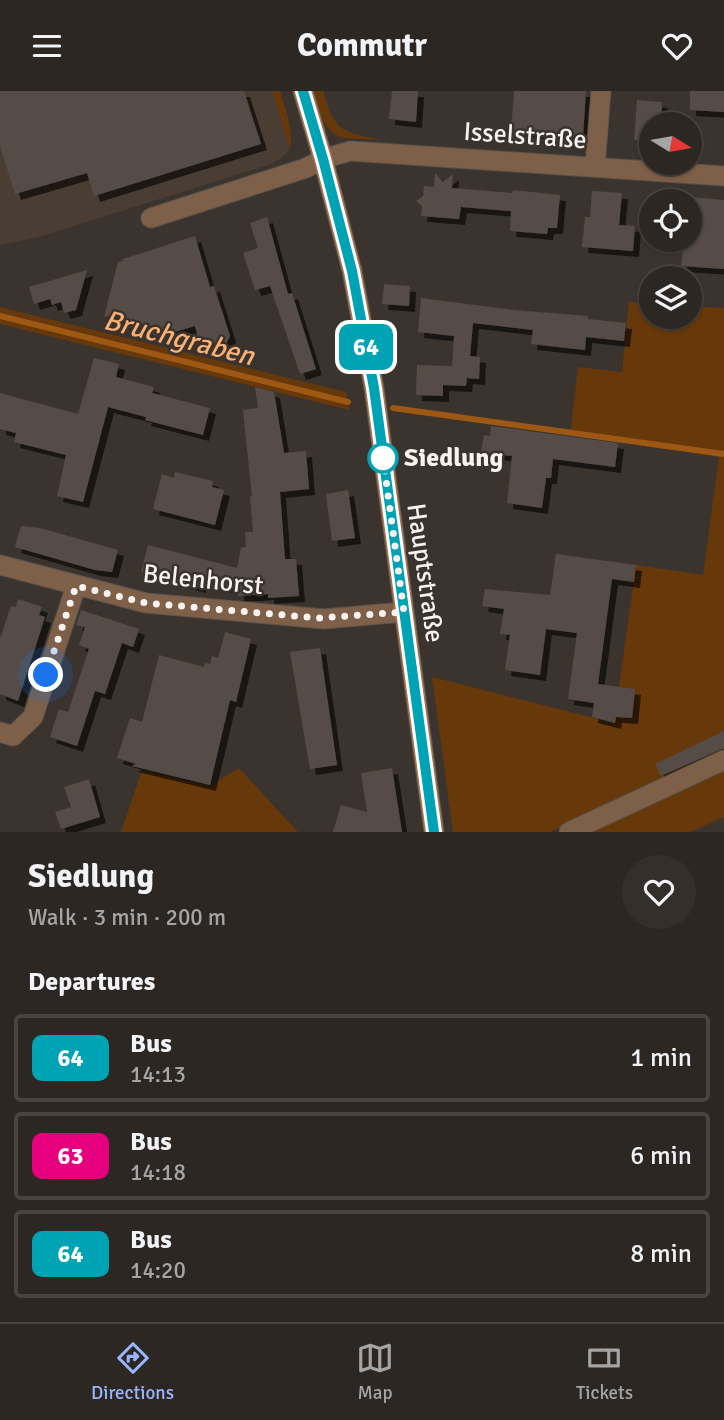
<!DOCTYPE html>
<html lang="en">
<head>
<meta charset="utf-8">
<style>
	:root { --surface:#2c2722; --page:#342f2a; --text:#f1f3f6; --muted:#a6a5a5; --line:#484440; --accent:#9ab5fd }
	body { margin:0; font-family:Signika,sans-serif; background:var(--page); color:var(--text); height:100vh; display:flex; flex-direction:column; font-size:26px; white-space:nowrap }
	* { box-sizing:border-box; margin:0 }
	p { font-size:23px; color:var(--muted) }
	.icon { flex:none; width:38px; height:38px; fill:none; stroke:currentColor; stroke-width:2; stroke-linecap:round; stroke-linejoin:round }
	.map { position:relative; height:741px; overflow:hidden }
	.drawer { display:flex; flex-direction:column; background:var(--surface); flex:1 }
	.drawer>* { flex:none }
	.badge { padding:0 14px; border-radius:10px; font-size:24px; line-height:46px }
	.needle { width:46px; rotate:101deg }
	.controls { position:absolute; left:639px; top:21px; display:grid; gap:14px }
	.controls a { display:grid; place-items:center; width:63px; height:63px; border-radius:50%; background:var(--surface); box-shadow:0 2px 5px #0004,0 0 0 2px var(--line); font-size:35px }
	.you { position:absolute; width:35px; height:35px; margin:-18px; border:5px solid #fff; border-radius:50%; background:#1a73e8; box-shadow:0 0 0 10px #1a73e833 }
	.map>.badge { position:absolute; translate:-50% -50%; box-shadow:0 0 0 4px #fff }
	h2 { padding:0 28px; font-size:26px; line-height:63px }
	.round { display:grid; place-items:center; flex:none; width:74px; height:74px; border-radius:37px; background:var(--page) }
	.headline { display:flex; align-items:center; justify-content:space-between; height:119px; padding:0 28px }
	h1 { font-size:33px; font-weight:800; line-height:52px }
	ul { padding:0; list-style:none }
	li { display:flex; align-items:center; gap:21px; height:88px; margin:0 14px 10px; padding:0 14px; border:4px solid var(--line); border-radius:7px }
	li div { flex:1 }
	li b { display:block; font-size:26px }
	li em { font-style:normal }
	li .badge { min-width:77px; font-weight:700; text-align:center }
	header { display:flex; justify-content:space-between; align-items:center; height:91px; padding:0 28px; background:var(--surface); font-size:32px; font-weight:800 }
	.tab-bar { display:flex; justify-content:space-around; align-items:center; height:98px; border-top:2px solid var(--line); background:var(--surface); font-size:19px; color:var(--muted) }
	.tab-bar a { display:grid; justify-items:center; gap:4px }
	.tab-bar .selected { color:var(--accent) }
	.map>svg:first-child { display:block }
	.built { fill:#4a3d33 }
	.green { fill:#67380a }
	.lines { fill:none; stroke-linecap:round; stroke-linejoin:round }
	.stream { stroke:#9d5814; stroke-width:6 }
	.building { fill:#544c46; filter:url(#shadow) }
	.minor-casing { stroke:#59534d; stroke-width:21 }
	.secondary-casing { stroke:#59534d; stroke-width:21 }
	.minor { stroke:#7e5f48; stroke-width:19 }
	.secondary { stroke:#a5754f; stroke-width:19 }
	.line-casing { stroke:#fff; stroke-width:16 }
	.line { stroke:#00a3b4; stroke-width:10 }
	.walk { stroke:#f8f3f0; stroke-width:7; stroke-dasharray:0 12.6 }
	.stop-dot { fill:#fff; stroke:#00a3b4; stroke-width:3.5 }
	.labels { text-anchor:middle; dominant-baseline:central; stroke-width:5; stroke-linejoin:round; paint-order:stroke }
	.street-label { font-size:26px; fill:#f8f3f0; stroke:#3b342e }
	.stop-label { font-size:26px; font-weight:bold; fill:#f8f3f0; stroke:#3b342e; text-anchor:start }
	.water-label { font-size:28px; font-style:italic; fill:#fdb073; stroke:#3b342e }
</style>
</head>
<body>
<header><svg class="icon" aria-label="menu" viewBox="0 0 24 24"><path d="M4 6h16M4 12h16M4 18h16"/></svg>Commutr<svg class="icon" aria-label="heart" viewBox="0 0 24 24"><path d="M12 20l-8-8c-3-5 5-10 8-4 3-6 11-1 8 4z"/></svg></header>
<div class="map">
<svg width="724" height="741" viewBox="0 0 724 741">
	<defs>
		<filter id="shadow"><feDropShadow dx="6" dy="6" stdDeviation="0" flood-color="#0009"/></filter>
	</defs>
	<rect width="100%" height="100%" fill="#3b342e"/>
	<!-- built -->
	<path class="built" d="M0,0h272l18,58 -10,10 -9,5 -232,73 -39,8z"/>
	<!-- green -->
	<path class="green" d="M272,0h8c5,18 14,39 10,58z
		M314,0h9c12,42 20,41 60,49l-41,-2c-20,-9 -23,-27 -28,-47z
		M629,211l22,1v14h39v-11l34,2v441l-174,83h-97l-21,-155 182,46 2,-6 15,1 4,-29 -16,-2 17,-122 67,10 16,-118 -149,-22 8,-68 44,5z
		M0,216l346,85 3,18 -349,-86z
		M239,677l59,64h-177l21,-62 68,16z
		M724,677v49l-34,15h-103z"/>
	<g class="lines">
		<!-- stream -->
		<path class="stream" d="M0,225l348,86
			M393,317l331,46"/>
	</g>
	<!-- building -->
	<path class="building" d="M0,0h244l17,53 -167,52 -7,-23 -72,21 -15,-48z
		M392,0h26l-2,31 -27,-3z
		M514,0h72l-3,45 -72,-5z
		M690,0h34v21l-34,-2z
		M637,9l25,2 -1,22h-10v17l-17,-1z
		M435,82l8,9 10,-8 -1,14 60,5 1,-3 47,5 -3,33h-9l-1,6 -37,-3 1,-20 -50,-4 -2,12 -38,-3 1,-10 -6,-5 7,-5 1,-10 10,1z
		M592,100l30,2 -3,32 16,1 -2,25 -51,-4 3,-30h5z
		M690,106l34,3v69l-43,-3 3,-26h6z
		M267,126l21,77 4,-1 24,76 -16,5 -30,-88 -15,4 -12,-37 15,-5 -8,-25z
		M195,145l15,51 4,-1 16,50 -5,10 -11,4 -3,-9 -11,3 -5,-18 -41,12 -3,-8 -5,2 -3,-8 -17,5 -5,-17 -17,5 14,-55 5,-1v-2z
		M87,179l-11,40 -12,3 -3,-11 -9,3 -2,-6 -16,5 -5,-17z
		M384,193l26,2 -1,20 -27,-2z
		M421,207l92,12 75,6v3l38,4 -2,18 -38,-4 -1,13 -54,-6 2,-14 -60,-7 -3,33 10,1 -1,22 -12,-1 -1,8 -23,-1v11l-27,-1 1,-30 35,1 2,-30 -36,-4z
		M94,267l25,6 -3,13 38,10 -2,6 58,15 -7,27 -58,-15 1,-3 -38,-10 -25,95 -26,-6 9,-41 -52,-13 2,-9 -16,-4v-36l78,21z
		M255,296l19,5 10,61 22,-2 3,38 -29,3 5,67h11l3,37 -31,2v-4l-30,2v-6l-37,-10 -1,7 -59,-15 7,-27 89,23 4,-20 5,-1 -1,-15h8l-3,-36 2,1 -9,-87 15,-2z
		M491,335l127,17 -3,24 -62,-8 -2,19h-5l-4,30 -35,-5 5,-47 -31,-4 3,-17 6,1z
		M175,381l38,9 -1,6 12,3 -9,35 -62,-16 9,-35 12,4z
		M348,399l7,48 -23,3 -6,-47z
		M21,435l19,2 78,22 -6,22 -17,-2 -80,-23z
		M556,463l80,11 -2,17 -22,-3 -14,105 37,5 -3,29 -16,-1 -1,6 -23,-6 2,-14 -26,-4 9,-66 -31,-4 -6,46 -35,-5 5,-35 -10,-1 4,-25 -22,-3 3,-17 65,6z
		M18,508l24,8 -3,8 6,2 -27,84 -18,-7v-55l11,-33 5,1z
		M81,519l58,19 -6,18 -11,-4 -17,51 -10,-3 -18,55 -27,-9 9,-28 9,3 21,-63 -10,-4 6,-18 -9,-2z
		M225,541l26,7 -15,63 -6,-2 -20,85 -78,-19 4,-2 -19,-6 13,-40 12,4 17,-67 45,12 1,-4 5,1 2,-8 6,2z
		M320,557l17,117 -27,4 -20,-117z
		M724,640v17l-63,28 -6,-12z
		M392,677l10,64h-69l8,-27 26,7 -6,-39z
		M89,688l11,38 -39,12 -6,-17 16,-5 -7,-20z"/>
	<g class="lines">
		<defs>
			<path id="minor" d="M595,76l6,-76
				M151,127l155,-50 17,-9 27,-8 374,25
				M0,474l146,38 178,16 80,-7
				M0,641l13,4 20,-19 43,-131
				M569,741l155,-72"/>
			<path id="secondary" d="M303,0l20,68 29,112 22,117 60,444"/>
		</defs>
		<!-- minor casing -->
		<use href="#minor" class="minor-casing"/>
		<!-- secondary casing -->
		<use href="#secondary" class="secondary-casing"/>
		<!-- minor -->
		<use href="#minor" class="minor"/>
		<!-- secondary -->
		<use href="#secondary" class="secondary"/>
	</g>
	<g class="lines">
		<defs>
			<path id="line" d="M303,0l20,68 29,112 22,117 60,444"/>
		</defs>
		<!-- line casing -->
		<use href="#line" class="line-casing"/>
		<!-- line -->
		<use href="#line" class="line"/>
		<!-- walk -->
		<path class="walk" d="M46,584l30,-89 70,17 172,15 86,-6 -21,-154"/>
	</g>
	<!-- markers -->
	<circle class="stop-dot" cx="383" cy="367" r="14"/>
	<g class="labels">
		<!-- street labels -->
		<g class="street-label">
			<text transform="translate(525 45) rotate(4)">Isselstraße</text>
			<text transform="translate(425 482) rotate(82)">Hauptstraße</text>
			<text transform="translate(203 489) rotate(6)">Belenhorst</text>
		</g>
		<!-- stop labels -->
		<g class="stop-label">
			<text x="404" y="367">Siedlung</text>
		</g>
		<!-- water labels -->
		<g class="water-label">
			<text transform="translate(179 247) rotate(14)">Bruchgraben</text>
		</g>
	</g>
</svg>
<div class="controls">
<a><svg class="needle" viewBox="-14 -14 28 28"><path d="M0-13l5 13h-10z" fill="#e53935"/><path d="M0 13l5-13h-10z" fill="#a6a5a5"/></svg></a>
<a><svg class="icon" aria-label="locate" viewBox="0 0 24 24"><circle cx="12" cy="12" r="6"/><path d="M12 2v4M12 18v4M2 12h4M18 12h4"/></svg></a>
<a><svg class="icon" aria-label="layers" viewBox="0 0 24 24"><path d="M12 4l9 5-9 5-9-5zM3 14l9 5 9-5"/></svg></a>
</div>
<div class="you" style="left:46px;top:584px"></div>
<b class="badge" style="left:366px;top:256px;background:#00a3b4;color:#fff">64</b>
</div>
<section class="drawer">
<div class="headline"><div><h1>Siedlung</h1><p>Walk · 3 min · 200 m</p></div><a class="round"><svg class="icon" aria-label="heart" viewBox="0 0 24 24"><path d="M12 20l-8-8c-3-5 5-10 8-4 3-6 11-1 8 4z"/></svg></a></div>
<h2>Departures</h2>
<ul>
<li><span class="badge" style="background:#00a3b4;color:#fff">64</span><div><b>Bus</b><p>14:13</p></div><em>1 min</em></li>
<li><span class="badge" style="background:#e6007e;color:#fff">63</span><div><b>Bus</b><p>14:18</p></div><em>6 min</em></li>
<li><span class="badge" style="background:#00a3b4;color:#fff">64</span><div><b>Bus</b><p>14:20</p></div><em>8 min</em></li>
</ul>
</section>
<nav class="tab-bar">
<a class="selected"><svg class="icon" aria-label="directions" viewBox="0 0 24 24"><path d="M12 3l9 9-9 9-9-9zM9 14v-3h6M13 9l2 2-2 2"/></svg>Directions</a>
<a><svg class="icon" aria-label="map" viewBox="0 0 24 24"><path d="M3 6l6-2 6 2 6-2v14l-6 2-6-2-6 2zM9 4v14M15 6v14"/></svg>Map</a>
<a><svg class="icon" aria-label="tickets" viewBox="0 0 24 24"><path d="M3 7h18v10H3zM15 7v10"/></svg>Tickets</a>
</nav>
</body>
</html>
